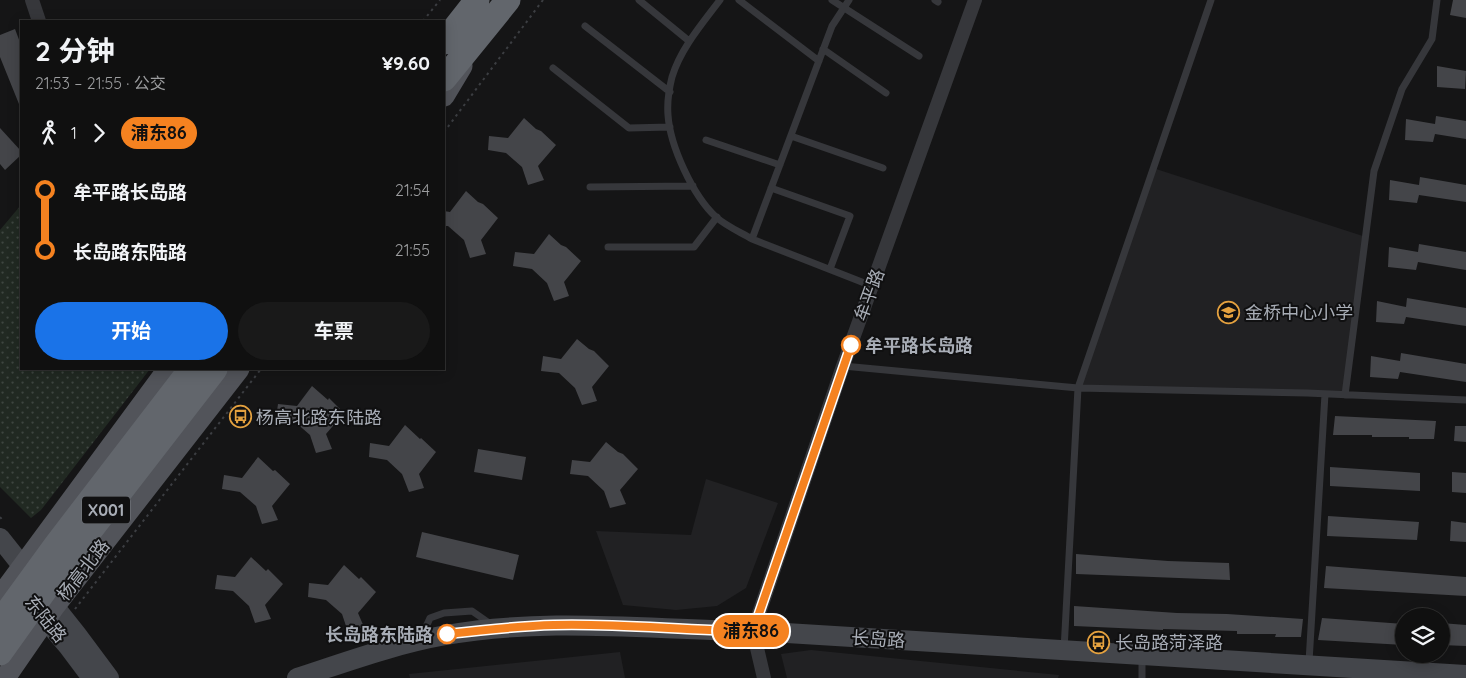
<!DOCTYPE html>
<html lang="zh">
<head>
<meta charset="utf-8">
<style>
	:root { --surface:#101010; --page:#191919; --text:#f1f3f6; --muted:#9c9d9f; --line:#303030; --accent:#1a73e8 }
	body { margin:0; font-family:Quicksand,"Noto Sans SC",sans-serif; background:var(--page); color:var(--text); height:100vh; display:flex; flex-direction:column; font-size:19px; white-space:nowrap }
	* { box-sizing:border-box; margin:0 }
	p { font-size:16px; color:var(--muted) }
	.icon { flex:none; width:28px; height:28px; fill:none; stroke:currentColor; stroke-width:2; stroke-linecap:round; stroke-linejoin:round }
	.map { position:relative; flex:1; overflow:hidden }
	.drawer { position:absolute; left:20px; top:20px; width:425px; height:350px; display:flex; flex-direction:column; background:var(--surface); border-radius:0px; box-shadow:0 2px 12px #0003,0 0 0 1px var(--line) }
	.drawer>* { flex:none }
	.badge { padding:0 10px; border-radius:16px; font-size:18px; line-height:32px }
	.controls { position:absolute; left:1395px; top:608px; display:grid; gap:10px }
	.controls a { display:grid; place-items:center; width:55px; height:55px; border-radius:50%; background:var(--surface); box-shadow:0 2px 12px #0003,0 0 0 1px var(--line); font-size:25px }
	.map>.badge { position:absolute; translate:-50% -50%; box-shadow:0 0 0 2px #fff }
	.legs { display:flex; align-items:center; gap:8px; height:55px; padding:0 15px; font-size:16px }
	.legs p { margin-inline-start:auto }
	.overview { display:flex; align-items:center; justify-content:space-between; height:85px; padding:0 15px }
	h1 { font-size:28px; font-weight:700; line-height:38px }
	.primary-button { display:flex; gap:10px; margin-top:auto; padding:10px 15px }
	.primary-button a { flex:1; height:58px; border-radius:30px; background:var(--accent); color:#fff; font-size:20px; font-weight:700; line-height:58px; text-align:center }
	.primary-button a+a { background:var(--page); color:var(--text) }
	ul { padding:0 15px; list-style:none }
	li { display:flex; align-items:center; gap:18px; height:60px; font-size:19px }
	li i { display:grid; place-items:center; width:8px; height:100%; margin:0 6px; background:currentColor }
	li i::after { content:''; width:12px; height:12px; margin:-6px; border:4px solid; border-radius:50%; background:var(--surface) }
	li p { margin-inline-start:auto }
	li:first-child i { background:linear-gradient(#0000 50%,currentColor 0) }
	li:last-child i { background:linear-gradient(currentColor 50%,#0000 0) }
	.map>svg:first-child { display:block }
	.built { fill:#212123 }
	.park { fill:url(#park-dots) }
	.building { fill:#444549 }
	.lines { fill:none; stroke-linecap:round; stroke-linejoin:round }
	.path { stroke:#3c3e42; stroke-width:2; stroke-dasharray:2.5 4; stroke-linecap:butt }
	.lane { stroke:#36373b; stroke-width:7 }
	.street { stroke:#36373b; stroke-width:14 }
	.secondary { stroke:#44464b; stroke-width:20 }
	.primary { stroke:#52545a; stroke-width:21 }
	.highway { stroke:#62666c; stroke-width:25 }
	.highway-bridge { stroke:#62666c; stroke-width:25 }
	.line-1-casing { stroke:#fff; stroke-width:11 }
	.line-1 { stroke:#f58220; stroke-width:8 }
	.stop-1-dot { fill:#fff; stroke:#f58220; stroke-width:2.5 }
	.labels { text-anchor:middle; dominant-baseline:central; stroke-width:4; stroke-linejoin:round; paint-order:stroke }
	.shield { fill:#101011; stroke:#7a7e84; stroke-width:1 }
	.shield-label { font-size:16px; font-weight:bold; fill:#a8adb6 }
	.street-label { font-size:18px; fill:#a8adb6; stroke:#101011 }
	.poi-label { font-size:18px; fill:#a8adb6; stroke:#101011; text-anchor:start }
	.stop-label { font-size:18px; font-weight:bold; fill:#a8adb6; stroke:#101011; text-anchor:start }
</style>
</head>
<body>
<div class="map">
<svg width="1466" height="678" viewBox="0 0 1466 678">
	<defs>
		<pattern id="park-dots" width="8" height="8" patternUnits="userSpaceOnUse" patternTransform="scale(1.25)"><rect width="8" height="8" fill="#212922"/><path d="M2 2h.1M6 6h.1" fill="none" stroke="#3e4540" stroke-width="1.8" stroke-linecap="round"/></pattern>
	</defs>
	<rect width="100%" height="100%" fill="#151516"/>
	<!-- built -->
	<path class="built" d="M1153,168l213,69 -21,158 -267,-7z
		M706,479l72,24 -32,85 -29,18 -41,4 -53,-5 -27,-74 95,4z
		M811,650l248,25 -1,3h-271l-6,-24z
		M620,652l5,26h-215l-1,-4z"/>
	<!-- park -->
	<path class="park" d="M21,205v164h129l-109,141 -10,8 -31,-31v-257z"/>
	<!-- building -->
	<path class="building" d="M1453,0h13v18l-16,-3z
		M15,29l6,16v64l-21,-52v-22z
		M1437,66l29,5 -1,18 -28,-2z
		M1436,116l30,5v18l-31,-5 -2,8 -28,-2 1,-21 29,5z
		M524,118l12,11 5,2 15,14 -18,21 6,14 -16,5 -6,-18 -16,-14 -18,-3 1,-14 19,2z
		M0,128l21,23v4l-16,15 -5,-6z
		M1420,177l46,8v17l-47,-7 -2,8 -28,-3 1,-20 29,5z
		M466,191l12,11 5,2 15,14 -17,22 5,14 -16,4 -6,-18 -16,-14h-4v-15l6,1z
		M549,234l12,11 5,2 15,14 -17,21 5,14 -15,5 -7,-18 -15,-14 -19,-3 2,-14 19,2z
		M1419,244l47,8v18l-48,-8 -2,8 -28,-3 1,-20 29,5z
		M1407,298l59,10v18l-60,-9 -2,7 -28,-2 1,-21 29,6z
		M577,339l12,10 5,2 15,15 -17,21 5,14 -15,4 -7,-17 -16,-15 -18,-2 2,-15 18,3z
		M1401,353l65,11v18l-66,-10 -2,7 -28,-2 1,-21 29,5z
		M312,386l16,14 1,-2 15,15 -18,21 6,15 -16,4 -6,-18 -16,-14 -18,-3 2,-14 19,2z
		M1335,416l101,5 -2,18h-25v-2h-37v-2h-39z
		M405,425l15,14 1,-1 15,14 -17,22 5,14 -15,4 -7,-18 -15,-14 -18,-3 1,-14 19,3z
		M1455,426h11v16l-12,-1z
		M606,442l12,10 5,2 15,15 -18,21 6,14 -16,4 -6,-17 -16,-15 -18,-2 2,-14 18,2z
		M478,449l48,8 -4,23 -48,-8z
		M258,457l15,14 2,-1 15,14 -18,22 6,14 -16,4 -6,-18 -16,-14 -18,-3 2,-14 18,3z
		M1330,467l90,6v18l-90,-5z
		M1452,472l14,1v20l-14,-1z
		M1328,516l91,6 -2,18 -90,-4z
		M1451,521l15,2v19l-16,-1z
		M422,532l97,23 -6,25 -97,-23z
		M1076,554l92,7 61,2 1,17 -154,-6z
		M251,557l15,14 2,-2 15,15 -18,21 6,14 -16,4 -6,-17 -16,-15 -18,-2 2,-14 18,2z
		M344,565l15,14 2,-2 15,15 -18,21 6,14 -16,5 -6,-18 -16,-14 -18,-3 1,-14 19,2z
		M1326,566l140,11v19l-142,-8z
		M1074,606l103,7 50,1 76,5 -2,18h-26l1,-3h-39v-3l-74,-2v1l-89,-4z
		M1322,618l82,6v21l-86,-5z
		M1441,623l25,2v21l-25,-1z"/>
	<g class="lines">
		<!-- path -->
		<path class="path" d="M423,21l17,-21
			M444,132l99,-132
			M0,517l4,5
			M75,609l186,-240"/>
		<!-- lane -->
		<path class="lane" d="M639,0l50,41
			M720,0c-18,24 -39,48 -48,77 -3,12 -5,26 -4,38 2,31 25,81 48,102 10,9 24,15 36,22
			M739,0l80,61
			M832,0l87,56
			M849,0l-17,26 -80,213 120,47
			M935,0l3,2
			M585,26l85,66
			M823,49l63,44
			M553,68l76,60 41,-1
			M791,136l92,32
			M706,140l74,25
			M590,187l103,-1
			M771,188l79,28 -20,53
			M608,247h86l23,-30
			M843,366l235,22 229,5 159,7
			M1345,395l29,-224 28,-82 30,-50 5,-39
			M421,638l9,-20 14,-5 28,-2 20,14
			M1064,650l14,-262 133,-388
			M1309,662l16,-268
			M1142,678v-20"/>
		<!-- street -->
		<path class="street" d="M32,0l7,21
			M764,678l-11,-47 90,-265 132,-366"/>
		<!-- secondary -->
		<path class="secondary" d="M0,538l77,97 32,43
			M45,619l23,27 24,32
			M297,678c49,-16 98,-34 149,-43 102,-18 204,-5 307,-4l713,44"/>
		<!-- primary -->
		<path class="primary" d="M444,96l18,-30
			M0,597l168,-228
			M5,678l49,-71 185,-238"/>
		<!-- highway -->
		<path class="highway" d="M444,42l33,-42
			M444,79l64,-79"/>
		<!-- highway-bridge -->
		<path class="highway-bridge" d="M0,622l56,-77 135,-176
			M0,653l55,-77 160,-207"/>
	</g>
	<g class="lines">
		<defs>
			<path id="line-1" d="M447,634c35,-4 71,-8 107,-9 66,-2 132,6 199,6l98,-286"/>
		</defs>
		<!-- line-1 casing -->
		<use href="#line-1" class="line-1-casing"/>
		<!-- line-1 -->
		<use href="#line-1" class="line-1"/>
	</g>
	<!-- icons -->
	<defs>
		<symbol id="school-ring" viewBox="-11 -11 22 22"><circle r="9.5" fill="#101011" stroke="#e4a13f" stroke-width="1.5"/><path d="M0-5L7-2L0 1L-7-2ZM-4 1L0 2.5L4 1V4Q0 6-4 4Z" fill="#e4a13f"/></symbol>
		<symbol id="bus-ring" viewBox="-11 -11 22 22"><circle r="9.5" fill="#101011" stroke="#e4a13f" stroke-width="1.5"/><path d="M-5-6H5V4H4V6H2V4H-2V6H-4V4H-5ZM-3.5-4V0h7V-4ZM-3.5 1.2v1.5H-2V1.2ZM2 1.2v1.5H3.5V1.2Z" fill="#e4a13f"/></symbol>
	</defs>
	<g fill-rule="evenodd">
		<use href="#school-ring" x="1216" y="300" width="25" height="25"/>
		<use href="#bus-ring" x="228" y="404" width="25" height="25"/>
		<use href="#bus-ring" x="1086" y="630" width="25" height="25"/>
	</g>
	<!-- markers -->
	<g class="stop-1-dot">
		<circle cx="851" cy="345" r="9"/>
		<circle cx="447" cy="634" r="9"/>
	</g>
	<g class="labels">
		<!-- shield labels -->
		<rect class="shield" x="82" y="496.5" width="48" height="27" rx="4"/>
		<g class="shield-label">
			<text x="106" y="510">X001</text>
		</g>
		<!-- street labels -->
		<g class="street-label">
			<text transform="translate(869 295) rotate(-70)">牟平路</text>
			<text transform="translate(83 570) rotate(-52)">杨高北路</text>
			<text transform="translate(46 619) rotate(51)">东陆路</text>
			<text transform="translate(878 639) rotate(3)">长岛路</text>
		</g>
		<!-- poi labels -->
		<g class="poi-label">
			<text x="1245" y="312">金桥中心小学</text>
			<text x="256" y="417">杨高北路东陆路</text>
			<text x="1115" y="642">长岛路菏泽路</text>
		</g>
		<!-- stop labels -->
		<g class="stop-label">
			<text x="865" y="345">牟平路长岛路</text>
			<text x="433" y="634" text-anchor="end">长岛路东陆路</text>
		</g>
	</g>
</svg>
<div class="controls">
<a><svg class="icon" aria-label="layers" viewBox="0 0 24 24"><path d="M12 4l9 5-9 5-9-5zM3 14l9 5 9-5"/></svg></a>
</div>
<b class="badge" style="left:751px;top:631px;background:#f58220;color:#111">浦东86</b>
<section class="drawer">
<div class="overview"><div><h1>2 分钟</h1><p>21:53 – 21:55 · 公交</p></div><b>¥9.60</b></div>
<div class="legs"><svg class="icon" aria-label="walk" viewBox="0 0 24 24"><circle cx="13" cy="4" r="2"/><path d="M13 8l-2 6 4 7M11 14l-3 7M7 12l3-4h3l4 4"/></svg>1<svg class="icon" aria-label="forward" viewBox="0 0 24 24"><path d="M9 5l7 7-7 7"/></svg><b class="badge" style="background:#f58220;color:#111">浦东86</b></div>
<ul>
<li><i style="color:#f58220"></i><b>牟平路长岛路</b><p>21:54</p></li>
<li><i style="color:#f58220"></i><b>长岛路东陆路</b><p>21:55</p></li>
</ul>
<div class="primary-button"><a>开始</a><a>车票</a></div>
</section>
</div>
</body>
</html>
